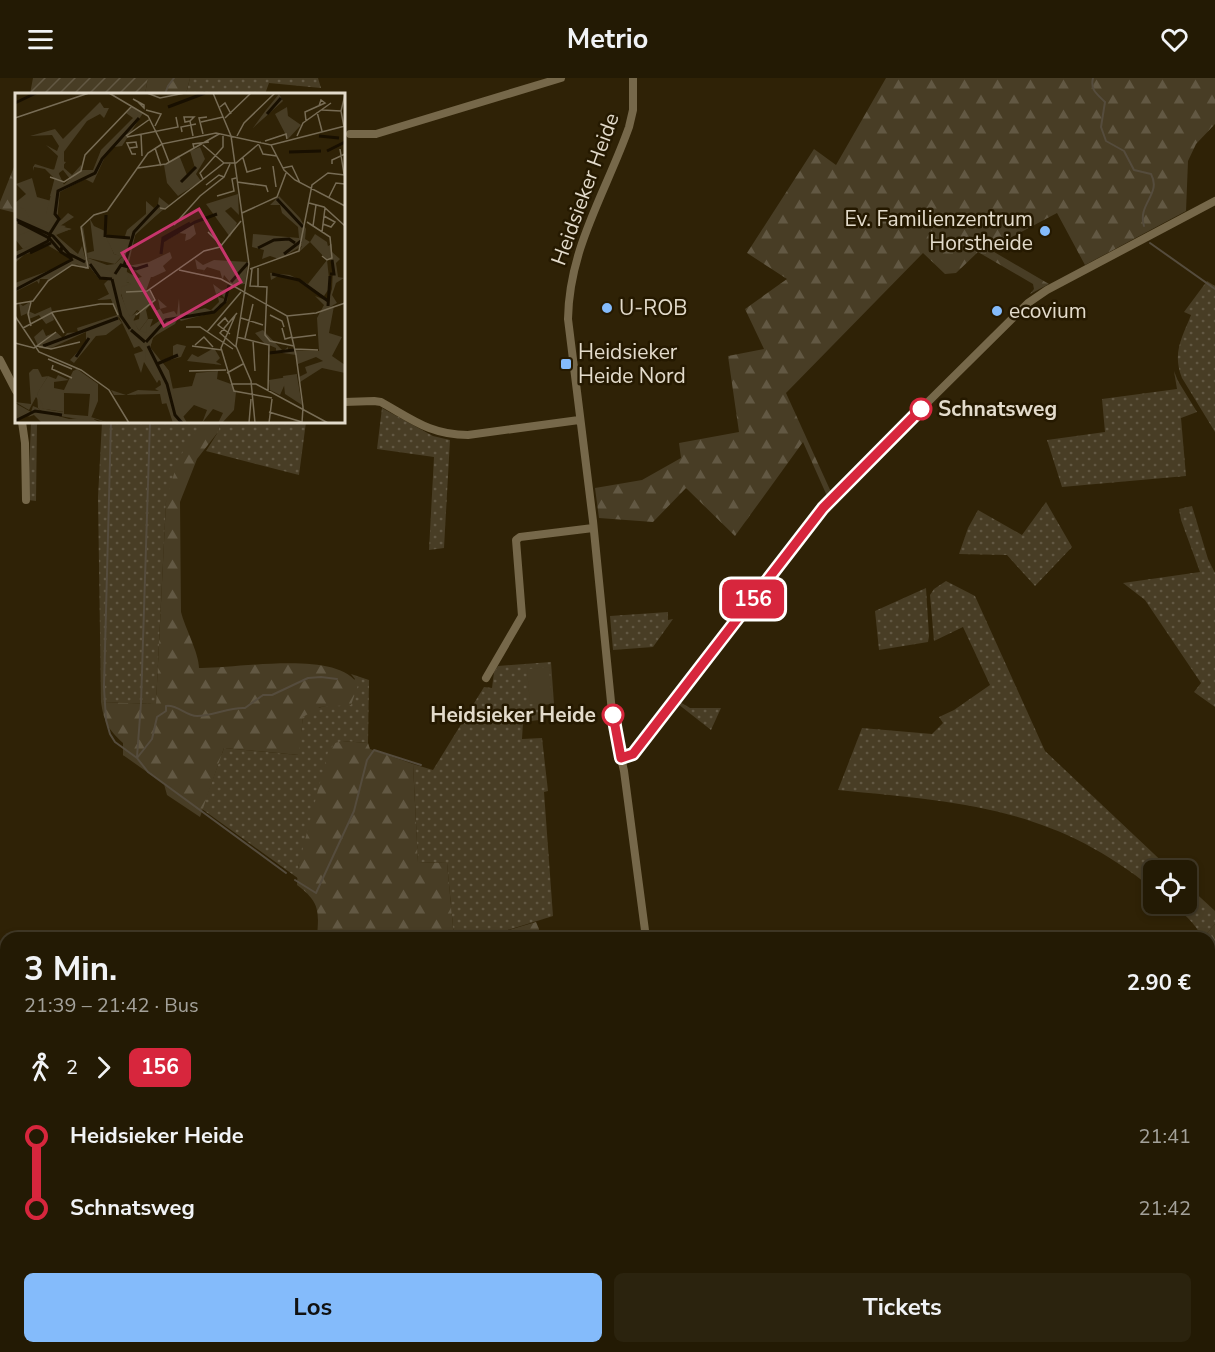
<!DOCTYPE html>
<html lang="de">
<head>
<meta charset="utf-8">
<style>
	:root { --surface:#231a04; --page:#2b230e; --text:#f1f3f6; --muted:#a3a19a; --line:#403826; --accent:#84bbfb }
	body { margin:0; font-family:"Nunito Sans",sans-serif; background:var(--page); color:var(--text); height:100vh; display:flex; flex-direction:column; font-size:22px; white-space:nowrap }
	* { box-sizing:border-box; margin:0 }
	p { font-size:20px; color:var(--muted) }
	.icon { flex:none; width:33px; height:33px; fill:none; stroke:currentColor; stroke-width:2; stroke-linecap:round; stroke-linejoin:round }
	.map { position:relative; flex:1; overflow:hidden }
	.details { position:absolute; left:0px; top:854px; width:1215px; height:422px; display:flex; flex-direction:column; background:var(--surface); border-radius:18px 18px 0 0; box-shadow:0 3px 9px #0003,0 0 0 2px var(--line) }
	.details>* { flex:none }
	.badge { padding:0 12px; border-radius:9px; font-size:21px; line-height:39px }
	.tools { position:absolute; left:1143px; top:782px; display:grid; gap:12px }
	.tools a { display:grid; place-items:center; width:54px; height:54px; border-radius:9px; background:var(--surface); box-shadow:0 3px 9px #0003,0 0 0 2px var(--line); font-size:30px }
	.map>.badge { position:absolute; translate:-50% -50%; box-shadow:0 0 0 3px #fff }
	.legs { display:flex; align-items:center; gap:9px; height:66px; padding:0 24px; font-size:20px }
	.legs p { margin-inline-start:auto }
	.summary { display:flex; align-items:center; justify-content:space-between; height:102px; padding:0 24px }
	h1 { font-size:33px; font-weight:700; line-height:45px }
	.button { display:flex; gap:12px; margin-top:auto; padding:12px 24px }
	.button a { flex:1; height:69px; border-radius:9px; background:var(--accent); color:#111; font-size:24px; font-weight:700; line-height:69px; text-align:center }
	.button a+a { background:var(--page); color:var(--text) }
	ul { padding:0 24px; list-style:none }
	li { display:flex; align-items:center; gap:21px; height:72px; font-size:22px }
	li i { display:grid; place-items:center; width:9px; height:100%; margin:0 8px; background:currentColor }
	li i::after { content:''; width:15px; height:15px; margin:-8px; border:4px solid; border-radius:50%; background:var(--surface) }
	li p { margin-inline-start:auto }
	li:first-child i { background:linear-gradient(#0000 50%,currentColor 0) }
	li:last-child i { background:linear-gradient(currentColor 50%,#0000 0) }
	header { display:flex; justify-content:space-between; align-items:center; height:78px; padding:0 24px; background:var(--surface); font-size:27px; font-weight:700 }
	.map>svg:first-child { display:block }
	.grass { fill:url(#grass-dots) }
	.forest { fill:url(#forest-firs) }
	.park { fill:url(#park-tufts) }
	.garden { fill:url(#garden-furrows) }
	.pitch { fill:#483d25 }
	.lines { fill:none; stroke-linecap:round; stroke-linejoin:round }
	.stream { stroke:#554c3d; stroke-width:2 }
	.minor { stroke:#76684a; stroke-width:8 }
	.line-1-casing { stroke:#fff; stroke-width:14 }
	.line-1 { stroke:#d7263d; stroke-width:9 }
	.poi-dot { fill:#84bbfb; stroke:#251900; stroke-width:2 }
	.stop-1-dot { fill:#fff; stroke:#d7263d; stroke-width:3 }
	.labels { text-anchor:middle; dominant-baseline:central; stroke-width:5; stroke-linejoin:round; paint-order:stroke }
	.street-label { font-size:21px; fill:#e3dbcb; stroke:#251900 }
	.poi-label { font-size:21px; fill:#e3dbcb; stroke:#251900; text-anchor:start }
	.stop-label { font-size:21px; font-weight:bold; fill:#e3dbcb; stroke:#251900; text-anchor:start }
	.inset-river { fill:none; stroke:#180f00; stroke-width:3 }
	.inset-road { fill:none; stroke:#776c55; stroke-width:1.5 }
	.view { fill:#c7356c; fill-opacity:0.15; stroke:#c7356c; stroke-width:3 }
	.inset-edge { fill:none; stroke:#e3dbcb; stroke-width:3 }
</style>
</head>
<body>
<header><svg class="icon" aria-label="menu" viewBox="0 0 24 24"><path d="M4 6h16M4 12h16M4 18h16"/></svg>Metrio<svg class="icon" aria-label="heart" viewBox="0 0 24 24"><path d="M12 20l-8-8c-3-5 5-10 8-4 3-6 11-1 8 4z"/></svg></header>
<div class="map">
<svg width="1215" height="1274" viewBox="0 0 1215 1274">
	<defs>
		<pattern id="grass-dots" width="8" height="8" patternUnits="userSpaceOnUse" patternTransform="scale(1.5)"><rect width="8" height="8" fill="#483d25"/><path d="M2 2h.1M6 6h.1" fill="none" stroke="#625843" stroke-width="1.8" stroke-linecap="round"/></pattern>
		<pattern id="forest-firs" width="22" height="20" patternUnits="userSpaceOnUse" patternTransform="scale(1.5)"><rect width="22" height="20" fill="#483d25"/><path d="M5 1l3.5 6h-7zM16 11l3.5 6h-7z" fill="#625843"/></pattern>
		<pattern id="park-tufts" width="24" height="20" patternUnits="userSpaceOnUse" patternTransform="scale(1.5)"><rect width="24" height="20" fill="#483d25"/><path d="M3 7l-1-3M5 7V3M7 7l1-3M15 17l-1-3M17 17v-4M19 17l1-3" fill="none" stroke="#625843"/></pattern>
		<pattern id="garden-furrows" width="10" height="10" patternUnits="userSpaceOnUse" patternTransform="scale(1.5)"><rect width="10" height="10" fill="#483d25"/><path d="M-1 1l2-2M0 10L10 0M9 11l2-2" fill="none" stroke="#625843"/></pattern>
	</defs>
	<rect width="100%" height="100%" fill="#2f2206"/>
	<!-- grass -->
	<path class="grass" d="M190,0h128l3,10 -52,-5 -4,11h-79z
		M1207,203l8,5v146l-33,-54c-10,-25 0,-40 9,-63l-7,-3z
		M1174,293l4,10 19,31 -16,6 5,58 -124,11 -15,-47 58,-8 -3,-33 75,-10z
		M382,330l51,28 17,4 -6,108 -15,2 5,-93 -57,-8z
		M31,344h6l-1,79 -8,-1z
		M102,344h103v7l-39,73 -10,202 -55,-2 -3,-205z
		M220,344h86l-7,53 -93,-24 12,-19z
		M1046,424l26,45 -37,39 -28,-31 -48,-1 9,-26 10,-18 44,25z
		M1192,428l16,53 7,14v134l-21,-15 7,-9 -56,-83 -22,-17 77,-11 -19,-52 -2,-11z
		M946,503l29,15 70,155 126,119h-17l-1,19c-100,-82 -192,-87 -315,-99l24,-62 70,6 11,-11 -4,-6 15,-7 36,-25 -27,-58 -29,14 -4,-46 4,-6z
		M926,510l3,48 -1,6 -49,8 -4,-39z
		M668,534v8l5,-1 -20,28 -40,3 -3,-34z
		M551,584l3,42 -15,1v15l-16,2 -1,17 20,-1 6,53 -4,1 9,124 -68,21h-31l-7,-74 -29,-1 -5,-98 20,6 51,-83 8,1 2,-16 4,-6z
		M351,596l18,6 -1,63 -26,-2 -44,126 1,12 -97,-70 22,-61 74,7 5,-38 10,-8 17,-4 25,-26z
		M680,624l10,6h31l-10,22 -33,-26z
		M1187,807l28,26v13l-11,13h-2c-7,-14 -19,-24 -31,-34h15z
		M1215,1026v49c-6,-15 -8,-35 0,-49z
		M393,1269h43l-7,5h-43z
		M437,1269h2l1,3 4,-3h191l-5,5h-192l1,-1z
		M669,1269h175l2,5h-172z"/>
	<!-- forest -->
	<path class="forest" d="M148,0h42l-4,16h-41z
		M886,0h329v46l-19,20 -8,17 -2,50 -101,54 -28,-52 -68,36 60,35 -19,10 4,-5 -1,-5 -55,-32 -22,21 -11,1 -22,-21 -137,140 45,99 -4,4 -24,-54 -68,94 -49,-48 -33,34 -54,-4 -4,-30 47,-8 39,-22 -2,-15 60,-11 -11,-76 36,-7 -19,-40 42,-30 -40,-26 67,-104 22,16z
		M16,84v51l-16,-4v-7z
		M205,344h15l-2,10 -21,27 -17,43 1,110c4,16 18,41 18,56 37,1 140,-19 159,17l-7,20 -31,2 -17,10 -4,38 -75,-7 -24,69 -33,-22 -3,-11 -41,-29v-12c-15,-14 -19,-21 -22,-41l55,2 10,-202c4,-17 16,-58 30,-70 3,-2 6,-2 9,-3z
		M342,663l26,2 2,6 43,15 5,98 29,1 7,74h-137c2,-26 3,-35 -20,-52l1,-18 30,-115 7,-9z
		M536,844l3,7 -1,8h-53z
		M1215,846v180c-8,14 -6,34 0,49v199h-261l1,-5h254v-409l-5,-1z
		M0,1082l6,6v36l-6,-4z
		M0,1173l6,7v89h96l2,5h-104z
		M221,1269h30l-4,5h-29z"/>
	<!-- park -->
	<path class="park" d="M0,1110l6,2v91l-6,-9z
		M71,1269h106l4,5h-105z"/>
	<!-- garden -->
	<path class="garden" d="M33,0h115l-3,16h-115z"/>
	<!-- pitch -->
	<path class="pitch" d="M549,589l3,35 -22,2 -3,-35z"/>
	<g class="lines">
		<!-- stream -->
		<path class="stream" d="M1093,0c-3,12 4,16 12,24l-4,25 5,14 18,10 10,19 17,4c11,20 -14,30 -7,52
			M165,16l3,-8 6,-8
			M1150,165l65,46
			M111,344l-7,265 2,33 4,14 5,8 22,16 11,14 138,101
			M137,679l4,-54 9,-281
			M137,680l15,-19 5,-22 9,-6v-5c11,-2 20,10 31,10 16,0 32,-9 48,-8l18,-13h9l36,-17 13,-1 16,2
			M295,802l21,13 38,-82 13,-51 7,-10 47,15
			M1209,986l6,-4
			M0,1122l6,4
			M123,1269l5,5
			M1168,1269l2,5
			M235,1274l3,-5"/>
		<!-- minor -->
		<path class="minor" d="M633,0v32l-4,17c-23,65 -60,121 -61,192l25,202 20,201 11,49 22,167
			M350,56h26l185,-56
			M0,282l16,31
			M344,324l30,-1 7,1c32,18 50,33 87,33l111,-15
			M22,344l3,21 1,57
			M486,600l36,-62 -6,-76 4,-3 73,-9
			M622,680l14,-6 193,-252 199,-197 19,-13 168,-89
			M849,1269l2,5
			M634,1274l4,-5"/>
	</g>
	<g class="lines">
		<defs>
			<path id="line-1" d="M613,637l8,43 12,-4 190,-246 98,-99"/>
		</defs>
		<!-- line-1 casing -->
		<use href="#line-1" class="line-1-casing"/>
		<!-- line-1 -->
		<use href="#line-1" class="line-1"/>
	</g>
	<!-- markers -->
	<g class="poi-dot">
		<circle cx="1045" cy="153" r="6"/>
		<circle cx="607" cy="230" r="6"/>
		<circle cx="997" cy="233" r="6"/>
		<rect x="560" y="280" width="12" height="12" rx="3"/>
	</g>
	<g class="stop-1-dot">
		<circle cx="921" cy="331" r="10"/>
		<circle cx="613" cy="637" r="10"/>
	</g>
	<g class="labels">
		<!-- street labels -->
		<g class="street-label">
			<text transform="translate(585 111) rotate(-70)">Heidsieker Heide</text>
		</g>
		<!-- poi labels -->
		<g class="poi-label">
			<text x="1033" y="141" text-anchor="end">Ev. Familienzentrum<tspan x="1033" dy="24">Horstheide</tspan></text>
			<text x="619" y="230">U-ROB</text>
			<text x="1009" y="233">ecovium</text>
			<text x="578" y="274">Heidsieker<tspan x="578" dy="24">Heide Nord</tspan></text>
		</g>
		<!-- stop labels -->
		<g class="stop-label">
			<text x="938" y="331">Schnatsweg</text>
			<text x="596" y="637" text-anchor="end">Heidsieker Heide</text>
		</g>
	</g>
	<!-- overview -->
	<g transform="translate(15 15)">
		<rect width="330" height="330" fill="#2f2206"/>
		<path d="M45,87l-3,47 10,1 -15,7 27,29 -19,5 11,-10 -29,-17 -19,7 -8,-10v-5l37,-16zM223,101l1,21 -8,-8 -6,4 12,12 -7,14 -24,-33zM75,126l4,7 11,5 9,23 8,2 -7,8 -27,-6 -1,-5 7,-2zM178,129l3,12 -6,5 -5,2 1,-7 -7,-1 -12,7 -2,-3zM111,174l1,5 11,6 14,-4 -6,17 4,-1 4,10 -8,10 2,9 -9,12 -6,-10 6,-2 1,-7 -3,-2 -6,7 -4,-4 -8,-26 10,-4 -3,-1zM198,191l8,6 8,-1 -2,13 -7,2 -5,8 -4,-2 8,-8 -1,-5 7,2 -5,-7 -4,2zM15,209l-2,9 7,3 16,-7 3,13 -8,4 -7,-9 -10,4 -1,-6 -7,3 -2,-13 4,3zM103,223l29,24 2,20 11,18 -3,5 -13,-21 -3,11 -7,-19 9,-3zM43,282l11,5 -15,2v6l10,2v22l-26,-4 2,3 29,8 22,-2 18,6 -15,-4 2,4h-54l-8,-8 -6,2 4,-4 -17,9v-19l16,9 2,-6 5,2 -1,-15 11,-17 8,3z" fill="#483d25"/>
		<path d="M264,1l4,7 -30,27 13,-18zM117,14l11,6 -21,33 -8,1 -10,12 -11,24 -8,-4 -25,13 -3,25 3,4 7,-5 4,2 -11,7 6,1 -3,2h-6l2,-6 -4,-6 -2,-14 1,20 -4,12 7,-3 10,-3 4,1 -15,6 22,19 4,-8 3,11 4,6 -5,-13 -3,-20 2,-4 5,32 19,7 8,-1 7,-7 -8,-3 -8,-17 20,1 3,7 -6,24 10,-35 24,-23 2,-14 10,8 -33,27 -8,34 21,-4 21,-10 2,6 -9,8 3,5 -13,6h-11l-9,-8 -8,-1 -1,4 14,7 -9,-4 -3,7 5,2 -13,4 9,25 5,4 6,-6 -5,8 6,12 9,-12h5l-3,8 9,-6 -4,-10 5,-2 -2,-10 9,8 -7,2 3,5 11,-3 3,4 2,-17 1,16 25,-6 10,4 -34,9 -3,-3 -3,6 -22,13 -3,11 -1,-7 -3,1 -24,-31 -4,7 4,5 -16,12 -10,1 -22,27 -4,-3 16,-17v-11l-37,17 -10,-1 -5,-11 9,-8 3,7 10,-4 7,6 4,-5 11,-1 -1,-4 40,-13 -6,-16 -14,1 19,-6 -2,-11 8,-9 -23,5 -10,-13 -7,1 3,-5 -3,-3 -8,2 -20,-13 7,3 1,-7 -11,-9 -1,1 -3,6 -19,10 20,-8 2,1 -26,10 -9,8v-11l32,-11 -2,-5 4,-1 -28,-15 -5,7 5,4 -6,3v-31l11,-9 -10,-10 16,-6 5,19 18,5 3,-12 12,-11 -7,-9 -4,3 -5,24 -4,-1 6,-23 -7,-2 6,-2 7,-17 -3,-7 20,-17 -15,22v18l8,7 9,-10 1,5h11l8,-20 32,-32 -7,-5zM185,54l5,12 -9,15 5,7 -23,15 -11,-13 -3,-18 15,-10 8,20 8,-7 -5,-17zM264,103l21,22 6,11 -1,10 5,3 -12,11 4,-7 -23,13 -9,-3 -8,3 2,-9 -12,-3 1,-13 46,4 -1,-11 -16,-14 -2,-8h-10zM317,151v8l8,7 -4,4 2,14 6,1 -8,5 -4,12 5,8 -7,4 4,-1 -5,27 13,4 -10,19 13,9v8l-23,-5 -22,14 -1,-5 8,-4 -2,-6 18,-6 -7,-4 -18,7 -2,-9 -20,-3v-4l-12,-5 -9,-10 8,-3 20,21 5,-4v3l31,1 -2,-33 7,-13 -9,-9 13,5 4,-12 1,-21 -7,-21zM180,166l8,6 11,-5 34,2 -3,22 -13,1 -8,-10 -1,4 -1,-1 -2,-7 -13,-4 -5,6 2,-3 -7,-1zM312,167l3,27 -6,9 -26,-16 -20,-4 -7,4 -1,-7 20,2 18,9zM162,251l9,2 -5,11 -19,5 7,9 1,18 22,-3 4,-13 22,-2 -1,8 14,5 5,8 -2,18 -12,13h-4l5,-10 -10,-4 -11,14 5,-13 -13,-5 -11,12 4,6h-14l-1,-12h3l-7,-8 -6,1 -2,-10 -46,1 -3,-5 15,5 12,-5 22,1 5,-7 -9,-6 -11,-27 16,10 12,-5v-10zM199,255l6,10 -4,4 7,3 -36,-4 5,-7 6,3zM18,276h5l4,8 6,-1 -11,18 6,11 -1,3 8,2 13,2 1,-22 9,-19 4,-2 21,15v17l-7,17 10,5 -53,-9 -10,-5 4,-4 -6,-8 -7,13 -14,-8 16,2 -2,-31zM49,300l26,1 -2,22 -24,-2zM282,281v2l5,29 -17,-11 -2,-18z" fill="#483d25" fill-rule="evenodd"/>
		<path d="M272,14l1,9 13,9 -13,14 -13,-25zM273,284l-8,18 -10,-5 -1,-10z" fill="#483d25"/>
		<path d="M85,9l4,6h5l-5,10 -4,-4 -13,7 -24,32 -1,8 4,1 -8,10 7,15 -6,5 -3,22 4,7 8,-8 6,4 -14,9 12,3 -17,5 23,23 36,16 14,-25 -4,-9 3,-9 19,-16v-13l8,7 3,-3 3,7 -26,24 -8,38v8l5,2 -9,2 -1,9 9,22 8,-6 -5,10 5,9 8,3 1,-11 3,6 12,-7 1,8 -10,9 -3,9 19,24 7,32 11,20h-14l-10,-30 -8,-4 6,-4 -1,-7 -14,-17 -1,-10 -6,-5 -5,2 -23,-49 -14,1 12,-6 -5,-10 6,-6 -11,1 -9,-12 -4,2 -11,-6 -29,20 2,-4h-8l-1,5 -2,-3 -22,11v-9l44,-16 11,-8 -21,-14 -34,13v-6l33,-14 -19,-7 -14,6v-33l10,6 8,14 10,4 12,-6 -9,-8 9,-35 -10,-10 -11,-2 -1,4v-4l2,-3 19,6 4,-14 -12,-11 11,6 2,-5 -7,-11 -22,1 25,-7 8,10z" fill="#483d25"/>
		<path d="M300,141l12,8 4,17 -4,1 -17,-18z" fill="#483d25"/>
		<path class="inset-river" d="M0,10l21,-10M153,14l37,-14M252,21l14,-16M304,43l20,2M312,58l18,-9M274,59l32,-1M166,89l15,-15M262,106l26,28M0,126l38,17 16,18 16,8M3,129l31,16 12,14M34,142l10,-16 -4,-5 3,-23 37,-18 7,-14 37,-41M91,143l24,2M90,144l1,-22M148,148l32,-19 22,-8M47,152l-1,7 11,7M243,155l16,-8 15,-1 6,4M15,160l21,-10M146,161l2,-16 27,-15M269,161l17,-13M0,165l33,-17 2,-6M75,171l10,14 12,1M109,173l10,-34 25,-27M100,181l6,-9 15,4 12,-4M257,181l27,6 29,21M315,181h4l-2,-14M97,186l9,37 9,13M216,189l17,-19M0,197l58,-31M313,213l2,-30M116,237l14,12M131,249l20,-22 48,-8 11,-10 4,-17M28,253l75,-28M133,253l19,38 8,31 7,8M254,260l25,-3M61,264l13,-19M142,271l21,-9M0,328l20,-10 27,4"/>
		<path class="inset-road" d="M94,0l39,23 14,28 54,-11 55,12 74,-19M132,0l13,5 25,-5M198,0l18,43 18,128 -13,82 15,35 4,42M118,6l11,6v3l-6,-6M205,14l5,-4 6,11M131,17l15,4 -6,12M307,17l19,1M302,19l5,19M0,25l74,-25M210,25l26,-25M175,28l-5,1 -1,-5h10l-4,4 3,15M291,28l-1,-9 20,-9 -4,-3 -2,6M186,29l22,-5M329,34l-3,-16 4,-16M167,39l-1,-5 15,-3M126,41l1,22M188,41l-4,-16 8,-1M111,43l24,-17M222,43l7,-13 31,-30M282,43l6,-13 28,-20M112,44l51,-10 -2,-10M250,48l21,-7 1,5M188,52l21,18M244,52l4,9 14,2M256,52l13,25 11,10 50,26M115,55l7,-1 -1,-5 -9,1 5,11h4M140,55l6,18M179,55l-1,-4 16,-2M325,56l4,25M228,65l4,14 14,-4M317,71v-4l13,-6M258,73l3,21M123,75l28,-4 53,-30M268,75l9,-2 8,17M35,84l14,5 17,-11 4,-16 47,-49M188,86l-3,-6 23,-26v-11M222,89l29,4 2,6M191,92l13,-10 5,2M202,103l17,-5 -2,-12 4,-1M314,104l7,-14 9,1M294,110l15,4 21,19M145,115l5,1 59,-46h12l25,-21M227,120l35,-16 9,-24M292,129l23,15 2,21 -5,2 -5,-4M308,131l8,3 4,-5 -11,-6M159,132l26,-29 24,-19 6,-13M298,133l3,-21M193,139l14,14M307,139l3,-24M243,175v19M235,176l49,-18 13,-66 16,-12 17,2M237,176l-2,17 17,1 -2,48 5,6 24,5M164,177l42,9 66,37 29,-3 29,-10M111,199l21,-1 57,-40 16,-4 21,-26M16,209l-3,12 3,12M0,211l18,-3 15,-20 24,-16 16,3 -7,-41 13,-12 13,-4 41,-58 14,-9 7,18M37,220l12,20M121,222l19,-15 -5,-10M255,222l12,6 2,6M0,223l24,36 42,18 28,20 20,33M220,223l-14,32 13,43 38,7M272,223l9,39 7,52 -1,16M226,225l22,7M213,229l-3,-4 -7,7 12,9M171,234h14l33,22M8,235l30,-16 47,-8h13l5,11M267,235l3,11 7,-2M192,239l34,-40M222,244l32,8 -1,46M230,245l8,-34M277,245l24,-3M238,248l2,30M0,250l19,5 22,-16M180,252l9,-8 9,10M22,253l14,3 29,-7M177,253l30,4M221,254l-16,-14 17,-20M280,256l23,1M33,266l24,10M38,272l-1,4 20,9M174,278l37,-1M212,280l16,-9M216,291h25l72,39M254,319l33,10M234,330l2,-24M254,330l3,-24"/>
		<path class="view" d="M184,116l42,73 -77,44 -42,-73z"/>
		<rect width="330" height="330" class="inset-edge"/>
	</g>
</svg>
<div class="tools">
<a><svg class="icon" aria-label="locate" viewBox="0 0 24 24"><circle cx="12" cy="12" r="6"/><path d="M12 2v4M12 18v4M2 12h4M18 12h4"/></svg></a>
</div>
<b class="badge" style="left:753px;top:521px;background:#d7263d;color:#fff">156</b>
<section class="details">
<div class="summary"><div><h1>3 Min.</h1><p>21:39 – 21:42 · Bus</p></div><b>2.90 €</b></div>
<div class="legs"><svg class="icon" aria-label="walk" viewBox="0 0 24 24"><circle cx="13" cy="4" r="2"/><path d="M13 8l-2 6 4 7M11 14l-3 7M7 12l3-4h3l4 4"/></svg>2<svg class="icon" aria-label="forward" viewBox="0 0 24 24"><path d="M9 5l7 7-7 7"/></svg><b class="badge" style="background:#d7263d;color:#fff">156</b></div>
<ul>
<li><i style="color:#d7263d"></i><b>Heidsieker Heide</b><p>21:41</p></li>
<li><i style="color:#d7263d"></i><b>Schnatsweg</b><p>21:42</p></li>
</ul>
<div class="button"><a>Los</a><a>Tickets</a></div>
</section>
</div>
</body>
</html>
